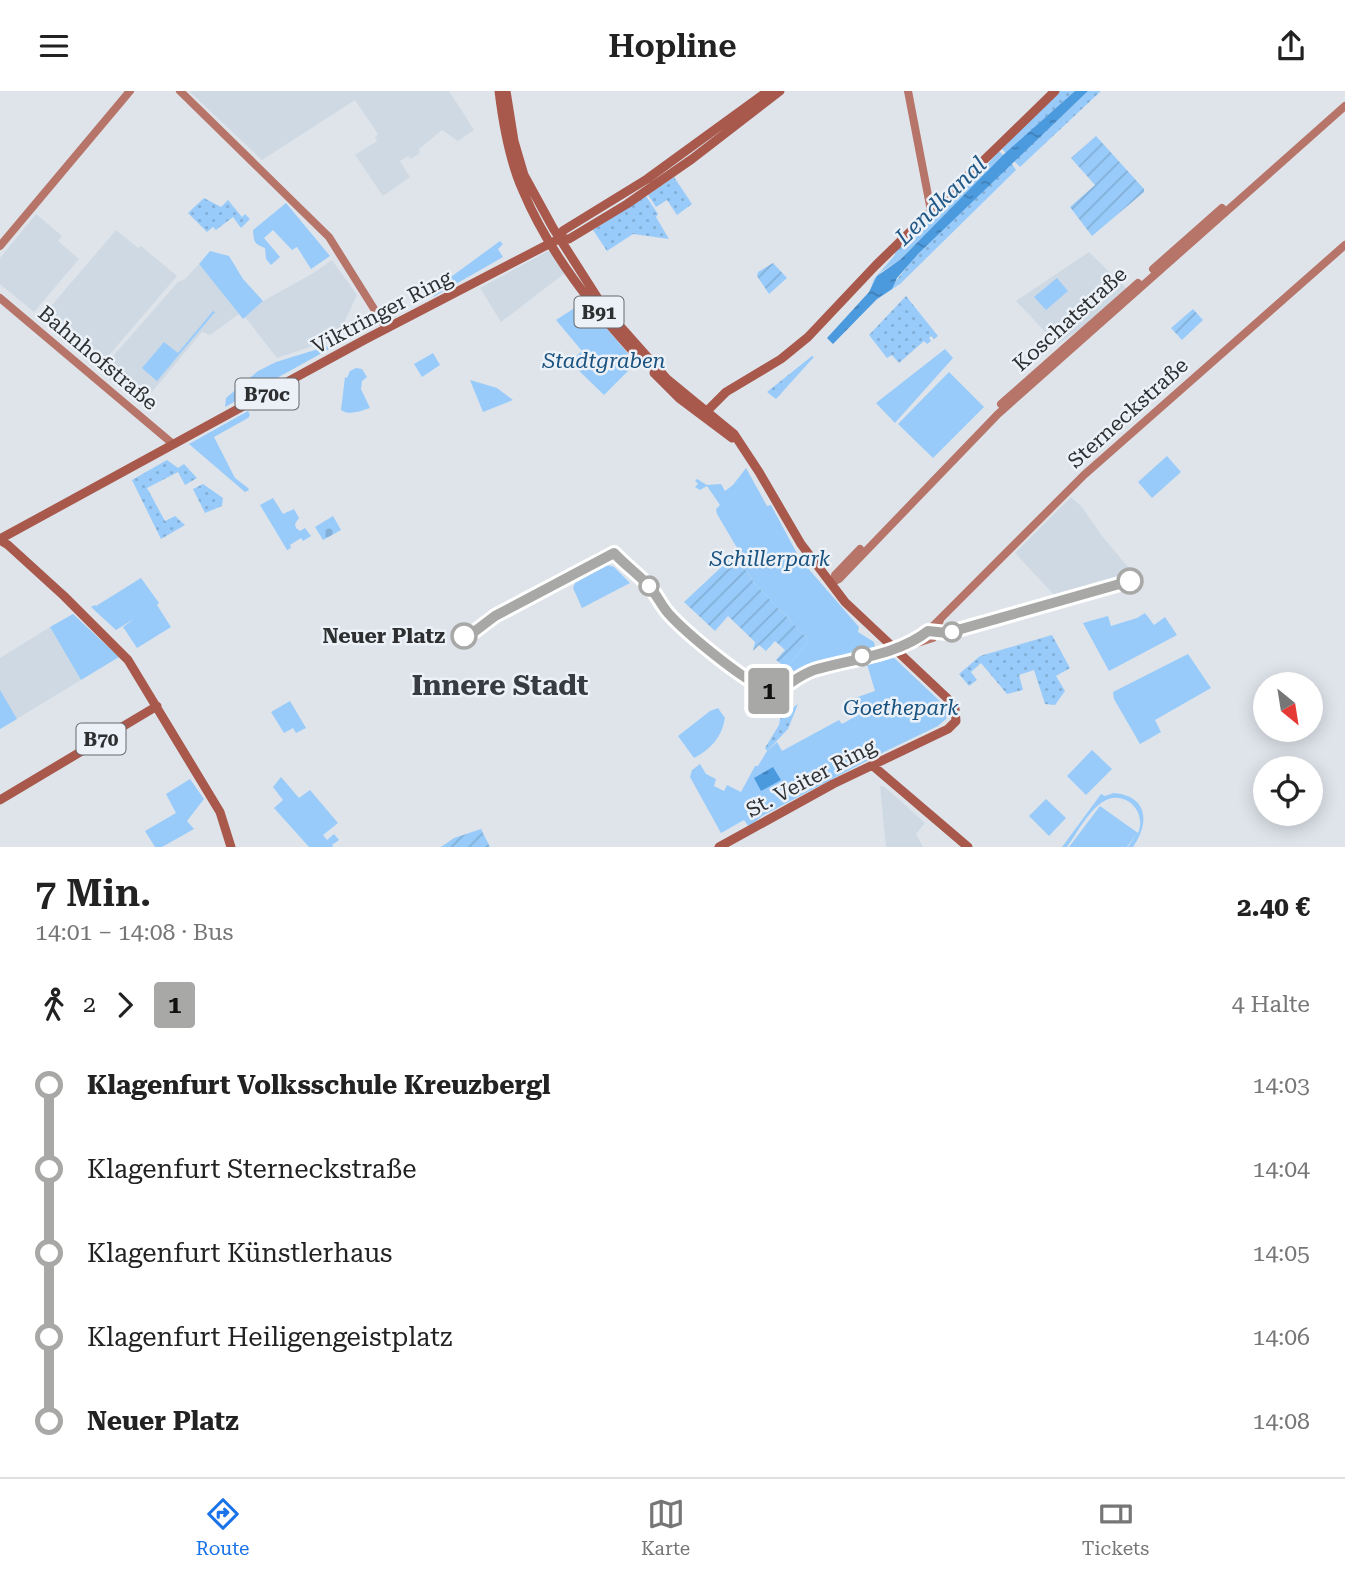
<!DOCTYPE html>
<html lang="de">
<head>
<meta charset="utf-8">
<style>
	:root { --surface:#fff; --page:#f2f2f2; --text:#222; --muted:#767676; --line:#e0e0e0; --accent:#1a73e8 }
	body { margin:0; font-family:"Roboto Serif",serif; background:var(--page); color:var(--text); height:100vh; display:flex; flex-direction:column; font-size:26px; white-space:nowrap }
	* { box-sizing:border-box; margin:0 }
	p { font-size:23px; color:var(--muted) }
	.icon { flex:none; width:38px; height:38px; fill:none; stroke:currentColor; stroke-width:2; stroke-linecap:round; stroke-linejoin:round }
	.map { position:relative; height:756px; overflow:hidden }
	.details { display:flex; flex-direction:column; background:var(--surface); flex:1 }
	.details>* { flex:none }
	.badge { padding:0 14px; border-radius:5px; font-size:24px; line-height:46px }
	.needle { width:46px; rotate:150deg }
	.tools { position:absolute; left:1253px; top:581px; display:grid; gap:14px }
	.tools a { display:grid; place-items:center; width:70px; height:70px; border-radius:50%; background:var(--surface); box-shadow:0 4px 18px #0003; font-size:35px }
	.map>.badge { position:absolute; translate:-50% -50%; box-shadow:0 0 0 4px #fff }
	.legs { display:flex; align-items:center; gap:10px; height:77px; padding:0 35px; font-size:23px }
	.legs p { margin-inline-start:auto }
	.summary { display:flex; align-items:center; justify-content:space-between; height:119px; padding:0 35px }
	h1 { font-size:38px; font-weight:600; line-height:52px }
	ul { padding:0 35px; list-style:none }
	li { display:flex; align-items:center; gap:24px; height:84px; font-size:26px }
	li i { display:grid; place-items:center; width:10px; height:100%; margin:0 9px; background:currentColor }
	li i::after { content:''; width:18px; height:18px; margin:-9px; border:5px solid; border-radius:50%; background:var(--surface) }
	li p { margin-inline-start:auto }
	li:first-child i { background:linear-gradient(#0000 50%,currentColor 0) }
	li:last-child i { background:linear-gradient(currentColor 50%,#0000 0) }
	header { display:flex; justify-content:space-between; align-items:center; height:91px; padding:0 35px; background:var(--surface); font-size:32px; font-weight:600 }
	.dock { display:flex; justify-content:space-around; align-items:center; height:98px; border-top:2px solid var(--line); background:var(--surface); font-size:19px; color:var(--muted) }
	.dock a { display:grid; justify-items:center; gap:4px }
	.dock .on { color:var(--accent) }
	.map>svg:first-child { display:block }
	.built { fill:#ced9e4 }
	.grass { fill:url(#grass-dots) }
	.cemetery { fill:url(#cemetery-stones) }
	.park { fill:#98cbfa }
	.garden { fill:url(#garden-furrows) }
	.water { fill:url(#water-ripples) }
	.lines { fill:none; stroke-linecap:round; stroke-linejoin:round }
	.secondary { stroke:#b77469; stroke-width:8 }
	.primary { stroke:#a9584c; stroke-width:9 }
	.line-1-casing { stroke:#fff; stroke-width:16 }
	.line-1 { stroke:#a8a8a7; stroke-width:10 }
	.stop-1-dot { fill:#fff; stroke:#a8a8a7; stroke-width:3.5 }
	.labels { text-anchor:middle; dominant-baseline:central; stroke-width:5; stroke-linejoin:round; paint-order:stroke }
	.shield { fill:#ebf1f7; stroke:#66696c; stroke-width:2 }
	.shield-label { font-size:19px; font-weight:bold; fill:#2d2f31 }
	.street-label { font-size:21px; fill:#2d2f31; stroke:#ebf1f7 }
	.park-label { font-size:21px; font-style:italic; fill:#1a527f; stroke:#ebf1f7 }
	.stop-label { font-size:21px; font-weight:bold; fill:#2d2f31; stroke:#ebf1f7; text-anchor:end }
	.water-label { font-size:23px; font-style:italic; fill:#215886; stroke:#ebf1f7 }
	.district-label { font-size:28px; font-weight:bold; fill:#383c41; stroke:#ebf1f7 }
</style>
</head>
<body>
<header><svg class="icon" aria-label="menu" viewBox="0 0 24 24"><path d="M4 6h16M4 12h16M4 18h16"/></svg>Hopline<svg class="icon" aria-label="share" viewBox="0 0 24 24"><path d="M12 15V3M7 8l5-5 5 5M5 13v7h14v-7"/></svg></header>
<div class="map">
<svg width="1345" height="756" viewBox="0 0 1345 756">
	<defs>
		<pattern id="grass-dots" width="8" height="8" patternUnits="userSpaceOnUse" patternTransform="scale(1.75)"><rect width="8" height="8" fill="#98cbfa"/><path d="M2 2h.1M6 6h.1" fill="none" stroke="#83afd7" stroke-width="1.8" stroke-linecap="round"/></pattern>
		<pattern id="cemetery-stones" width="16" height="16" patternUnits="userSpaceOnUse" patternTransform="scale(1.75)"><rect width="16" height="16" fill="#98cbfa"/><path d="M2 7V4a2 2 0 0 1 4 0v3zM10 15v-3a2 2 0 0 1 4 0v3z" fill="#83afd7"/></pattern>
		<pattern id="garden-furrows" width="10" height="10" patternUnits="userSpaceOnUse" patternTransform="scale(1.75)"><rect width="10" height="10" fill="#98cbfa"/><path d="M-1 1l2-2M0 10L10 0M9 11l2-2" fill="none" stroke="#83afd7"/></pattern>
		<pattern id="water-ripples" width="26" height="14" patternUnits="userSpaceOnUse" patternTransform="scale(1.75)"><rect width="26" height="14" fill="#4c9ade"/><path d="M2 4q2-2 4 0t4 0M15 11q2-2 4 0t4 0" fill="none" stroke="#407eb5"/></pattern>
	</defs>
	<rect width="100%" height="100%" fill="#dee4ea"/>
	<!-- built -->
	<path class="built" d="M189,0h260l25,39 -16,11 -16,-11 -23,19 1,4 -9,6 -3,-3 -8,5 10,16 -27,19 -28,-41 22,-14 -2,-4 3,-3 -23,-34 -93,60z
		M36,123l26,22 -4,5 21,18 -45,53 -34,-28v-26z
		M116,139l22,18 3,-2 36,30 -72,84 -15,-12 -7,9 -11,-9 7,-10 -32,-27z
		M550,159l15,23 -64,49 -21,-34z
		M1089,161l44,43 -76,49 -41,-43z
		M332,169l25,35 -20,43 -60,20 -32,-41 18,-16 49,-27z
		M199,173l40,50 -29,21 -8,-3 -61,73 -41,-34 78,-89 6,-2z
		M1071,406l11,10 20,29 31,37 -78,23 -40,-43z
		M50,536l31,53 -81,49v-71z
		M880,695l5,1 40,36 -9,11 7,13h-37z"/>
	<!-- grass -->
	<path class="grass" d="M1060,0h15l-69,62 -4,-4 6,-6 -2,-2z
		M1088,0h13l-81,76 -6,-6z
		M999,60l4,4 -102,104 -20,13 -11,19 4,-12 21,-24v-3l75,-74 10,-5z
		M1011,72l5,7 -116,114 -23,15c18,-13 28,-32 44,-48 29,-30 60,-59 90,-88z
		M674,86l18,27 -15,11 -10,-15 -11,7 -8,-12z
		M646,105l12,18 -2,3 13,22 -36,-5 -26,17 -14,-21z
		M204,107l17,9 7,-7 14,17 3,-3 5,5 -9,9 -8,-11 -17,13 -3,-3 -6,5 -19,-19z
		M906,205l32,40 -4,3 -3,-3 -2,2 2,3 -4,3 -3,-3 -25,22 -7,-8 -5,3 -18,-23z
		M812,265l2,1 -38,42 -9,-7z
		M167,369l11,8 6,-4 13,14 -12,7 -7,-13 -31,16 18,33 10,-5 10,9 -24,14 -29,-59z
		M203,393l20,14 -1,8 -17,7 -12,-24z
		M1052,544l18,33 -14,8 9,15 -10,14 -10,-1 -11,-34 -15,5 4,15 -16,4 -26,-31 -10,9 6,8 -8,6 -10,-12 21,-18z
		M798,613l-10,25 -21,22 -2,-3 14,-23 3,-17 9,1z"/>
	<!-- cemetery -->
	<path class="cemetery" d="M333,425l8,14 -18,10 -8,-13z"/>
	<!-- park -->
	<path class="park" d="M286,112l44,53 -19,13 -14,-22 -5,3 -19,-20 -9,8 16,19 -9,8 -5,-6 -1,-11c-11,-5 -11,-5 -12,-18z
		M500,150l3,3 -5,5 5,8 -70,40 11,-15z
		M210,160l19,5 14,23 20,22 -20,18 -44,-55z
		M1057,187l11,13 -22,19 -12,-13z
		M584,211l52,61 -32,32 -34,-33 12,-11 -26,-31z
		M213,220l2,1 -58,69 -15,-13 22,-26 14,11z
		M328,255l3,2 -106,59 1,-9 32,-27 18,-9z
		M945,258l8,9 -58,65 -19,-20z
		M433,262l7,12 -18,12 -8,-13z
		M356,277l6,1 5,8 -5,4 -1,8 9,19c-10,3 -20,8 -29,2l4,-33 2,1 3,-7z
		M949,281l35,35 -51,51 -35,-34z
		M470,289l27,8 16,12 -30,12z
		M248,320l2,4 -2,3 -34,19 21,41 13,10 1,2 -4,2 -56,-48z
		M1167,365l14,16 -29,26 -14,-16z
		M746,377l21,38 4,-1 29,54 59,68 -1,5 16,10 1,5 -87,26 -1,-5 22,-28 -55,-57 -10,-16 -1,-9 -26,-44 -1,-5 4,-4 -13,-19 -7,4 -5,-3 3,-3 -3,-4 2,-1 10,6 14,-1 4,7 8,-6z
		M273,407l10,16 11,-5 5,9 -4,6 1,4 4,3 5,-3 6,8 -8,5 -2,-3 -11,7 1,3 -4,2 -27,-45z
		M607,474l7,2 16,16 -48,25 -9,-20 2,-5z
		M141,487l18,25 -2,2 14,22 -34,21 -14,-21 11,-8 -18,11 -25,-23 4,-2 1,1z
		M1145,522l9,12 11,-8 12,18 -68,36 -26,-48 25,-7 3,10 26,-8z
		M73,523l46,43 -38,23 -31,-53z
		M1188,563l23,34 -56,32 6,12 -21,12 -26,-45 -1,-7z
		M891,564l54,51 3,8 -2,5 -8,7 -56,27 -120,63 -13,11 -5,-7 -23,13 -31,-56 2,-7 8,-6 6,10 10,5 -2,7 10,5 3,-6 14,7 14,-26h3l9,-15 10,-9 5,9 57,-31 3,4 18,-10 -8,-15 23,-8 -9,-30z
		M0,599l17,29 -17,10z
		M290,610l16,27 -10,5 -3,-5 -9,5 -13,-21z
		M718,617l7,10c-3,19 -15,32 -31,40l-16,-22 32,-25z
		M1092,659l20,19 -26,26 -19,-19z
		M281,686l18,21 11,-8 28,33 -15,12 4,5 7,-6 5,6 -7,5 1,2h-24l-35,-39 9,-8 -10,-13z
		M190,688l14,20 -17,22 7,8 -32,18h-7l-10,-16 31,-18 -10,-19z
		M1114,702c34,3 36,30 19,54h-5l9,-14 -10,14h-58l31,-41 38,27c10,-23 -16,-46 -37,-30 -14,10 -24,30 -34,44h-5l39,-53 4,2z
		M1046,708l20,19 -17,18 -20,-20z"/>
	<!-- garden -->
	<path class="garden" d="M1096,45l48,53v3l-52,44 -22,-29 25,-22 -24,-27z
		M773,172l14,15 -18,16 -12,-18 1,-4z
		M1193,218l10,11 -21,20 -11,-12z
		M730,468l14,8 10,16 55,57 -22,28 -11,-8 9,-10 -10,-9 -9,10 -7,-6 -6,6 2,-9 -27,-26 -13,15 -31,-29z
		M481,738l9,18h-49l13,-9z"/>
	<!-- water -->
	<path class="water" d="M1075,0h13l-169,162 -22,25 -5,11 -15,10 -44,45 -6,-6 42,-46 8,-16 24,-17 102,-104z
		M773,676l8,13 -20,11 -7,-13z"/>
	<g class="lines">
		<!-- secondary -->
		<path class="secondary" d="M180,0l149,146 57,91
			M908,0l23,120
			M0,155l130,-155
			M1153,178l69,-61
			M0,207l173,146
			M1001,313l137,-121
			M835,489v-5l25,-26
			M831,492l8,-4 159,-165 347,-308
			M917,552l16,-5 7,-18
			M894,558l24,-10 10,-8 156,-156 261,-230"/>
		<!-- primary -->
		<path class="primary" d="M499,0c4,33 10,69 24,100 26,62 71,118 116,167
			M506,0l8,50 10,34 29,53 51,80 63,71 67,55 25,38 42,72 44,58 102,96 8,11 1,12 -8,8 -115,55 -114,63
			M559,148l1,-5 4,-4 83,-51 121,-88
			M654,282l26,26 52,39
			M705,322l21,-21 55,-33 27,-22 68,-72 179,-174
			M0,448l366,-200 177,-92 16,-8h10l58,-35 65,-45 88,-68
			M0,449l8,5 56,51 64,64 92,152 11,35
			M872,674l96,82
			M0,709l157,-94"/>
	</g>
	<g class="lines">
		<defs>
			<path id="line-1" d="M464,545l2,2 29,-22 119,-63c11,12 24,21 35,33 8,9 12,19 19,27 16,18 86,78 108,79 13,-7 23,-17 38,-22 37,-11 84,-15 114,-39l19,2 183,-52"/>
		</defs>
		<!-- line-1 casing -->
		<use href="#line-1" class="line-1-casing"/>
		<!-- line-1 -->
		<use href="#line-1" class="line-1"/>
	</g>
	<!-- markers -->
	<g class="stop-1-dot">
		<circle cx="1130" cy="490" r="12"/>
		<circle cx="649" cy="495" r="9"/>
		<circle cx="952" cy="541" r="9"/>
		<circle cx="464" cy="545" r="12"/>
		<circle cx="862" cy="565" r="9"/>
	</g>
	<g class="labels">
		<!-- shield labels -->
		<g class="shield">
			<rect x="574.5" y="205.5" width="49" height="31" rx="5"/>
			<rect x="235.5" y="287.5" width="63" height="31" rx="5"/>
			<rect x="76.5" y="632.5" width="49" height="31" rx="5"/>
		</g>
		<g class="shield-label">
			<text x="599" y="221">B91</text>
			<text x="267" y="303">B70c</text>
			<text x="101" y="648">B70</text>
		</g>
		<!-- street labels -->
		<g class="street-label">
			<text transform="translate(382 221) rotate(-28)">Viktringer Ring</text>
			<text transform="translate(1070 228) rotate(-42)">Koschatstraße</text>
			<text transform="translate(98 267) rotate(40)">Bahnhofstraße</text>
			<text transform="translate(1128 322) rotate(-42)">Sterneckstraße</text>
			<text transform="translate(811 687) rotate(-28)">St. Veiter Ring</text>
		</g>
		<!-- park labels -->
		<g class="park-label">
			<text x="604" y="270">Stadtgraben</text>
			<text x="770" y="468">Schillerpark</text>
			<text x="901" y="617">Goethepark</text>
		</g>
		<!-- stop labels -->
		<g class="stop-label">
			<text x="445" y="545">Neuer Platz</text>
		</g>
		<!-- water labels -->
		<g class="water-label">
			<text transform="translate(941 110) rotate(-44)">Lendkanal</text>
		</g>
		<!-- district labels -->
		<g class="district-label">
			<text x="500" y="594">Innere Stadt</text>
		</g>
	</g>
</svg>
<div class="tools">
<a><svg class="needle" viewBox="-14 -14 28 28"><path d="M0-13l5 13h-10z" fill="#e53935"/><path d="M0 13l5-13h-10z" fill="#767676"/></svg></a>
<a><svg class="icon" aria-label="locate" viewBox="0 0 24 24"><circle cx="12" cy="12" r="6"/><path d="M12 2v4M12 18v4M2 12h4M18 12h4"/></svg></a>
</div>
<b class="badge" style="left:769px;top:600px;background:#a8a8a7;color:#111">1</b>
</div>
<section class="details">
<div class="summary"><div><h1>7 Min.</h1><p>14:01 – 14:08 · Bus</p></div><b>2.40 €</b></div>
<div class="legs"><svg class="icon" aria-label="walk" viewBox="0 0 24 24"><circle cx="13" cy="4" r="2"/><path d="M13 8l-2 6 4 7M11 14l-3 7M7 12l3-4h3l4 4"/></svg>2<svg class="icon" aria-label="forward" viewBox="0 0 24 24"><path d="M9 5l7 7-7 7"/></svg><b class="badge" style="background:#a8a8a7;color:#111">1</b><p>4 Halte</p></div>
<ul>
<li><i style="color:#a8a8a7"></i><b>Klagenfurt Volksschule Kreuzbergl</b><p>14:03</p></li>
<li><i style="color:#a8a8a7"></i><span>Klagenfurt Sterneckstraße</span><p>14:04</p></li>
<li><i style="color:#a8a8a7"></i><span>Klagenfurt Künstlerhaus</span><p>14:05</p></li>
<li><i style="color:#a8a8a7"></i><span>Klagenfurt Heiligengeistplatz</span><p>14:06</p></li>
<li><i style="color:#a8a8a7"></i><b>Neuer Platz</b><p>14:08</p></li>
</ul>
</section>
<nav class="dock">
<a class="on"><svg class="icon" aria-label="directions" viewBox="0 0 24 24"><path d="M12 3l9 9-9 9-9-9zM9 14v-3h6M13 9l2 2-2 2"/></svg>Route</a>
<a><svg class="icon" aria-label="map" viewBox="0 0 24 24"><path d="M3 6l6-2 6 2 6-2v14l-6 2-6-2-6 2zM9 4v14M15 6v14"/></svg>Karte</a>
<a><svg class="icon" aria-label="tickets" viewBox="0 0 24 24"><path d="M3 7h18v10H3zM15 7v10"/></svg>Tickets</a>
</nav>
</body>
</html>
